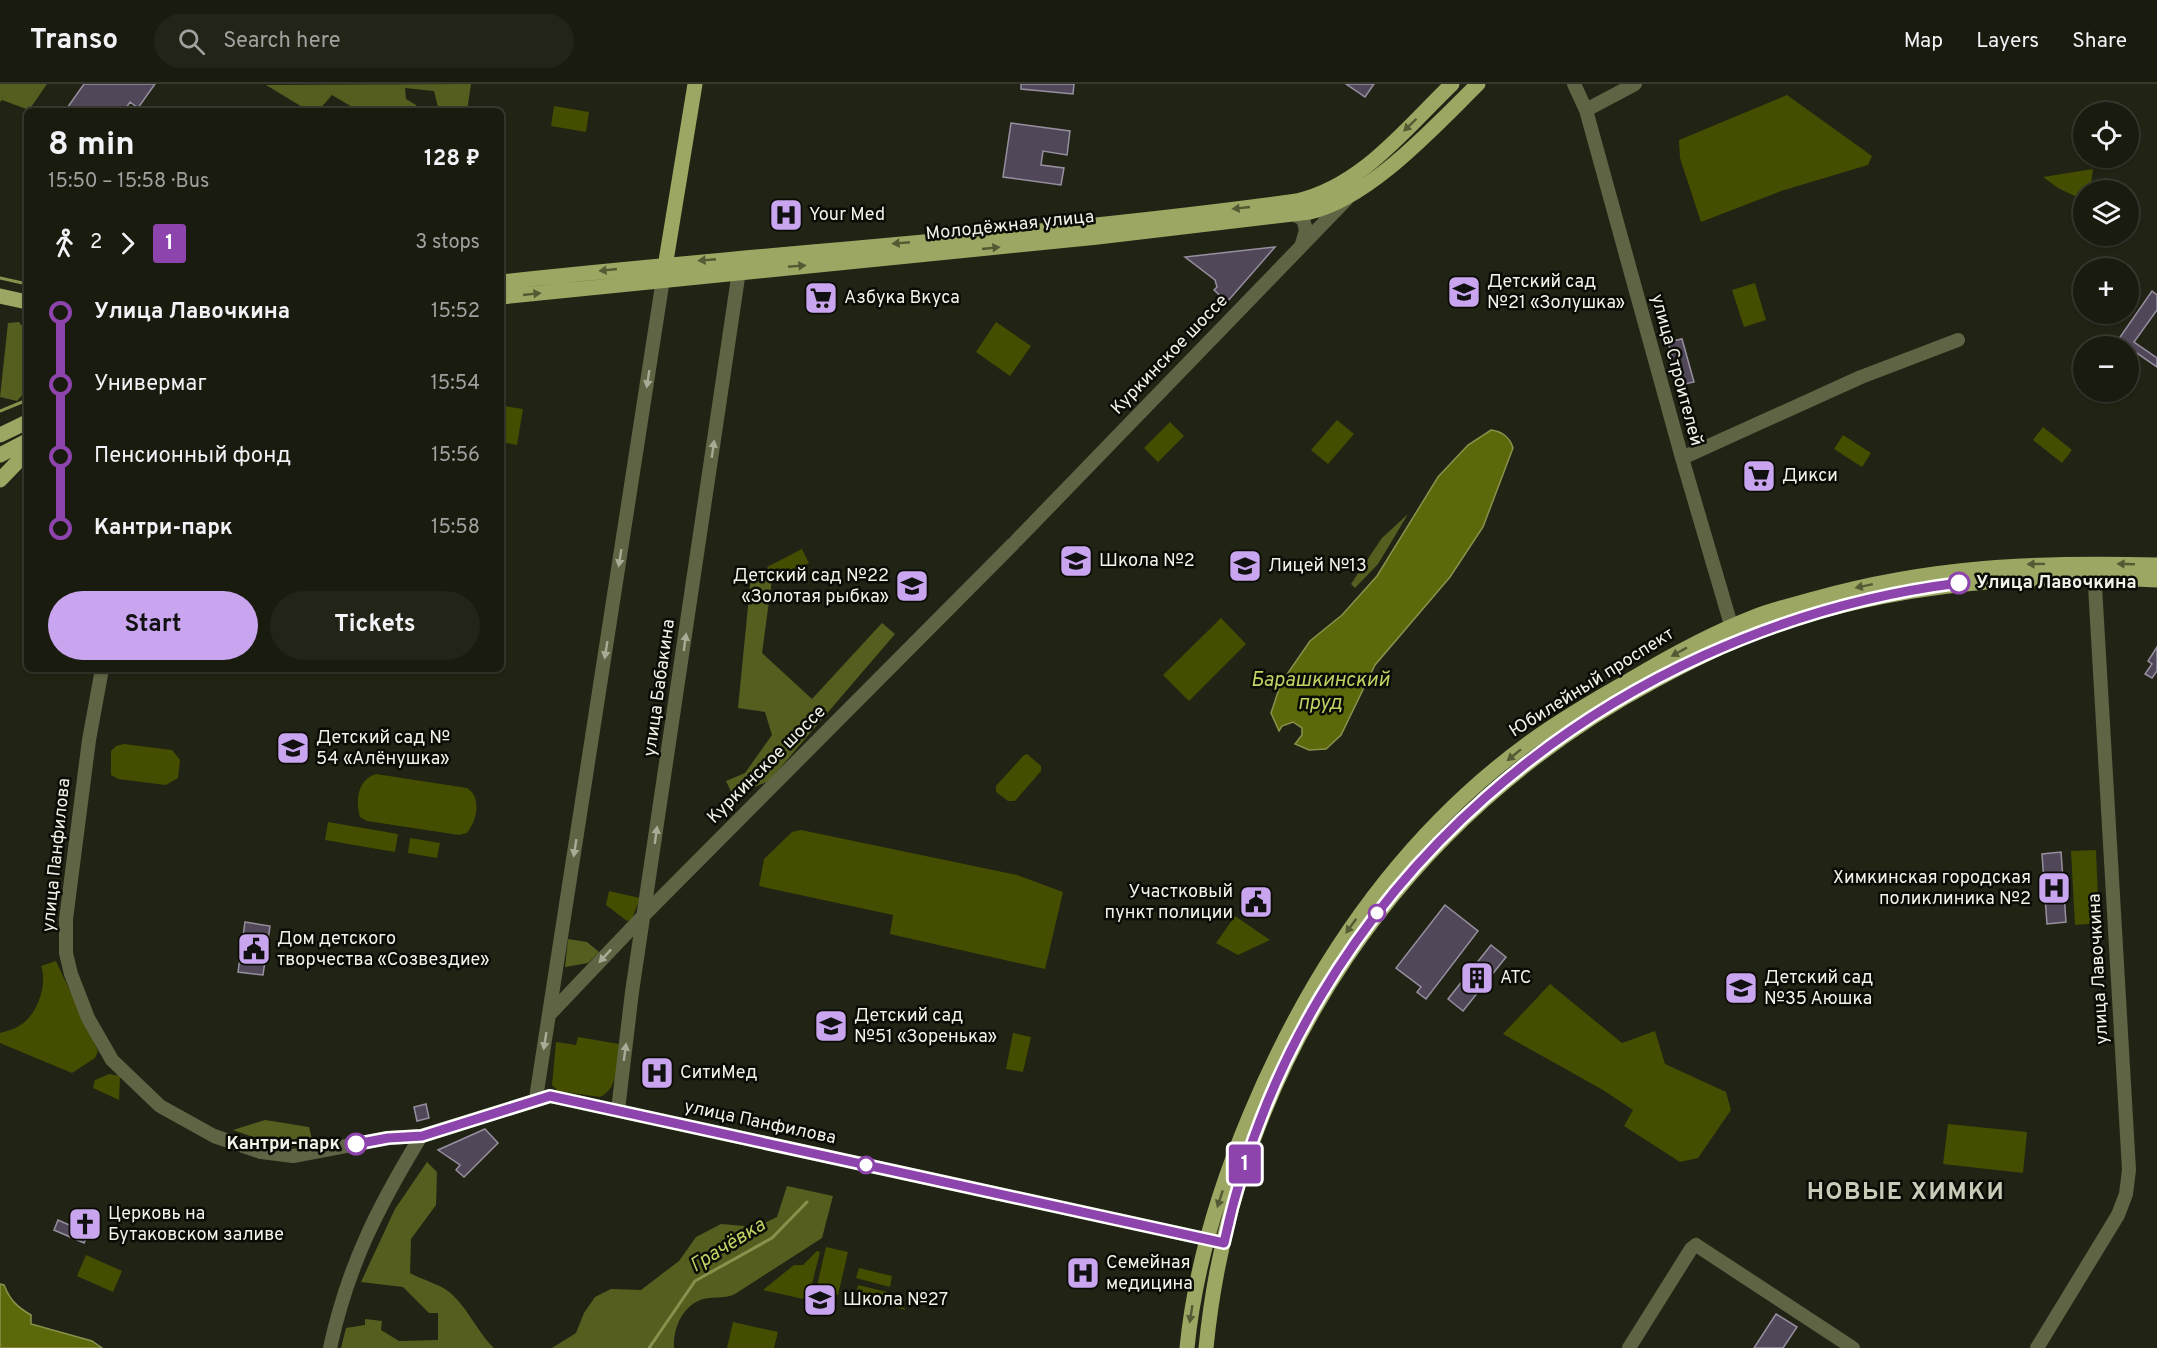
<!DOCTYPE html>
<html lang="en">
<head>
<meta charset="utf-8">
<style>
	:root { --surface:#191b0f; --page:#222418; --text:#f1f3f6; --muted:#9fa19e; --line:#37392f; --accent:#c8a5ee }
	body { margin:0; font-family:Overpass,sans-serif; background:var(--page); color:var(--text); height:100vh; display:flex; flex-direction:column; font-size:22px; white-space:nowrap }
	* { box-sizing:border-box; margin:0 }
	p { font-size:20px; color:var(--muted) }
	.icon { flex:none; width:33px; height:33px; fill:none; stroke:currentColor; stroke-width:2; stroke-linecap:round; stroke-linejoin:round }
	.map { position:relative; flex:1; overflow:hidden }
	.side { position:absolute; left:24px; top:24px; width:480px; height:564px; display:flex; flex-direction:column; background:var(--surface); border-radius:9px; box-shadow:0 2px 4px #0004,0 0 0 2px var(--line) }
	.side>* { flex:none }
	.badge { padding:0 12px; border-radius:4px; font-size:21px; line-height:39px }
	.tools { position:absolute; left:2073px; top:18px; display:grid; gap:12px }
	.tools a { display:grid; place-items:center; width:66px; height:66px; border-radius:50%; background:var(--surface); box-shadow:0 2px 4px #0004,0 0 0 2px var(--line); font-size:30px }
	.map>.badge { position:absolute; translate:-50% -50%; box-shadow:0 0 0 3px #fff }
	.legs { display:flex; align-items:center; gap:9px; height:66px; padding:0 24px; font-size:20px }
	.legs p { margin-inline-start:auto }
	.overview { display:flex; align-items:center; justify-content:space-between; height:102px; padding:0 24px }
	h1 { font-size:33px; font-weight:700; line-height:45px }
	.cta { display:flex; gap:12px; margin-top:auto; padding:12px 24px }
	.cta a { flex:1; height:69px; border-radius:36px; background:var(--accent); color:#111; font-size:24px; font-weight:700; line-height:69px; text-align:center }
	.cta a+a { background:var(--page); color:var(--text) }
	ul { padding:0 24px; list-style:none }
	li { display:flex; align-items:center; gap:21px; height:72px; font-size:22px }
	li i { display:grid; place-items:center; width:9px; height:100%; margin:0 8px; background:currentColor }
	li i::after { content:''; width:15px; height:15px; margin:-8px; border:4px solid; border-radius:50%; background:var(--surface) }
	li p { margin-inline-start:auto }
	li:first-child i { background:linear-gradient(#0000 50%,currentColor 0) }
	li:last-child i { background:linear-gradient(currentColor 50%,#0000 0) }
	header { display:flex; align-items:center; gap:36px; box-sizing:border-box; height:84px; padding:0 30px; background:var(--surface); border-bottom:2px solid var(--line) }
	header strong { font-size:28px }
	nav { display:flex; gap:33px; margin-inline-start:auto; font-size:21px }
	.search { width:420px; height:54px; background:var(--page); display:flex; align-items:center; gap:15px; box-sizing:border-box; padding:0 21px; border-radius:33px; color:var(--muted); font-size:22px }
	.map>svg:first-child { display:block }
	.green { fill:#444d00 }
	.forest { fill:#555e1f }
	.water { fill:#5d680a; stroke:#89924d; stroke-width:1.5 }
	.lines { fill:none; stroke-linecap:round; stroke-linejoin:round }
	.stream { stroke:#89924d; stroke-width:3 }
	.building { fill:#504858; stroke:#978fa1; stroke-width:1.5 }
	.minor { stroke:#5e6444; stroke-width:14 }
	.major { stroke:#9ba762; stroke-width:15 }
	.oneway { fill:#535a34 }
	.oneway2 { fill:#a8ac96 }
	.line-1-casing { stroke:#fff; stroke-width:14 }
	.line-1 { stroke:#8e44ad; stroke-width:9 }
	.stop-1-dot { fill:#fff; stroke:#8e44ad; stroke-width:3 }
	.labels { text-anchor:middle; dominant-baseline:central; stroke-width:5; stroke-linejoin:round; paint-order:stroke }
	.poi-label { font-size:18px; fill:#f1f3e9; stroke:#0b0c06; text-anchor:start }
	.street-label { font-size:18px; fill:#f1f3e9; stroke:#0b0c06 }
	.stop-label { font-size:18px; font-weight:bold; fill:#f1f3e9; stroke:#0b0c06; text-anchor:start }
	.water-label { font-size:20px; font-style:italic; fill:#c2d363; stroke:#0b0c06 }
	.district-label { font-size:24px; font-weight:bold; letter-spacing:1.5px; fill:#c7cbb7; stroke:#0b0c06 }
</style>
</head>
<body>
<header>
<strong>Transo</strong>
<div class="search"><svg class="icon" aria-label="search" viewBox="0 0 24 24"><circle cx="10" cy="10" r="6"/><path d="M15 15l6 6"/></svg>Search here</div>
<nav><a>Map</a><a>Layers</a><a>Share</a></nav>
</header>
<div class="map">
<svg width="2157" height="1264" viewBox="0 0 2157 1264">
	<rect width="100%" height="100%" fill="#212414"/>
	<!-- green -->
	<path class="green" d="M1787,11l85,61 -4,9 -87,26 -80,31 -21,-64 -1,-18z
		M554,22l35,6 -3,20 -35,-6z
		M2093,85l-3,21h-6l-1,10 -25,-12 -15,-11z
		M1755,199l11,37 -22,7 -12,-37z
		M996,238l35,24 -21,30 -34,-24z
		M504,322l19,3 -6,36 -16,-3z
		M1337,336l17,14 -26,30 -17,-14z
		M1170,338l14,14 -26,26 -14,-14z
		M2043,343l29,23 -10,13 -29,-23z
		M1843,351l28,18 -9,14 -28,-18z
		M802,465l7,14 -34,18 -8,-14z
		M1221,534l25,26 -57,57 -26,-26z
		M124,660l48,6 8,10 -2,18 -12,7 -48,-6 -7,-4v-24l5,-5z
		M1027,670l14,12v5l-26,30h-7l-12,-9v-6l28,-31z
		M376,690l91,14c15,9 10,33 0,45l-8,2 -92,-14 -7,-4c-5,-17 -2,-38 16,-43z
		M328,738l70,12 -3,18 -70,-12z
		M801,746l216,45 46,17 -18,77 -155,-35 3,-19 -134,-29 5,-27 28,-27z
		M410,754l30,5 -3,15 -29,-5z
		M2096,766l3,73 -24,2 -4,-74z
		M609,807l31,7 -8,21 -5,2 -21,-16z
		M1235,832l35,24 -32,15 -22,-12z
		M56,877l42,90 -3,7 -23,15 -72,-30v-10c6,-2 13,-3 19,-7 18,-10 29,-41 22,-60z
		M1550,900l72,59 33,-12 10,33 61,28 5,18 -33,48 -18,4 -56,-36 9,-16 -30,-20 -100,-56z
		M1013,949l18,4 -8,35 -17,-3z
		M578,953l41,7c-2,17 0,45 -19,53l-42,-6 -6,-6 4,-43 20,3z
		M109,990l11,2 -1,24 -26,-12 2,-8z
		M1948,1040l79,8 -4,41 -80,-9z
		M826,1163l22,5 -10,43 -22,-5z
		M817,1167l3,1 -12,48 -45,-10 31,-25h9z
		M86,1171l36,16 -9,21 -36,-16z
		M859,1184l33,8 -2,11 -34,-9z
		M858,1201l29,7 19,18 -51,-13z
		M733,1238l45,10 -4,16h-47z"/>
	<!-- forest -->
	<path class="forest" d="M0,0h47l-18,26 -27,-10 -2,2z
		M471,0l-4,27h-28l-5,-20 -29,-3 1,11 10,6 1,6h-58l-27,-16 -14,16h-9l-43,-26z
		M19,238l8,10v58l-10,11 -17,-4 8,-74z
		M1408,430l-30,50 -23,24 -4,-4 31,-46z
		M768,490l4,5 -10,74 50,46 70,-76 13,11 -126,147 -36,15 -7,-15 19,-8 27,-38 -7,-23 -27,-4 13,-132z
		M568,855l19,3 12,10 -11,11 -23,4z
		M265,1036l44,7 4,17 -28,4 -52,-18z
		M427,1078l10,10 -1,33 -25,34 -1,34c11,6 25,10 35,16 21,14 31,42 49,59h-153l5,-20 19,-3v-6l17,2 -1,9 18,11 39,-1v-27h-9l-26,-26 -42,-5 34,-73z
		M787,1102l46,10 -11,42 -87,56c-11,6 -26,1 -37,7 -17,8 -25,29 -24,47h-122l24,-15 8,-20 11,-16 16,-8 30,1 38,-29 17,-24 25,-13 35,3 21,-10z"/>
	<!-- water -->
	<path class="water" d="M1491,346c10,1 19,7 22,18l-30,79 -33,50 -75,88 -34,70 -15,14 -17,1 -14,-6 7,-9v-7l-9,-6 -11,4 -3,5 -8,-18 10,-30 29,-42 32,-26 35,-39 61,-99 30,-32z
		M0,1200l4,1c6,15 13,22 27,30v9l61,17 10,7h-102z"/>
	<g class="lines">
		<!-- stream -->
		<path class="stream" d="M0,194l27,6
			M24,228l3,1
			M0,327l27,-11
			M649,1264l46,-67 77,-43 35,-36"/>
	</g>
	<!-- building -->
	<path class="building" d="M84,0h71l-17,24 -8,-6 -6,9h-59z
		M1021,0h53l-1,10 -52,-5z
		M1346,0h28l-9,13z
		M1011,39l59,8 -3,24 -24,-4 -2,14 23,3 -3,17 -58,-8z
		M1275,163l-48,55 -13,-12 3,-3 -2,-7 -30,-23z
		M2152,207l5,4v15l-23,32 23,16v9l-39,-27z
		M1682,255l12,43 -14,3 -10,-19 2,-10 -4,-14z
		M2157,563v24l-5,7 -7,-4 7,-10 -4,-3z
		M2061,768l5,70 -19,2 -5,-70z
		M1445,821l33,26 -52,68 -9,-7 4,-5 -25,-19z
		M245,838l25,4 -7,49 -25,-3z
		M1491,861l15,12 -43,54 -15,-12z
		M426,1020l3,14 -12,3 -3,-14z
		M485,1045l13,14 -34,34 -8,-7 4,-5 -22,-15z
		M83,1127l13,5 -12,27 -30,-13 4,-10 18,8z
		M1776,1230l21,13 -14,21h-29z"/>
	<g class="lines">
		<!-- minor -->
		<path class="minor" d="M1574,0l12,26 96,348 52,177
			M1586,26l49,-26
			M1293,130l10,5 3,11 -4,14
			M1682,374l179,-81 97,-37
			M1016,457l330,-341
			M102,585l-13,71 -23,179v34l5,21 17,44 24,42 48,46 54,30 47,16 32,4 95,-18 33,-2 129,-40 674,147
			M549,931l96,-101 368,-370
			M536,1014l127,-819
			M618,1026l14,-118 107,-721
			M330,1264c18,-83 48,-141 91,-212
			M1629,1264l62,-99 5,-4 157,103
			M2037,1264l81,-133 8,-21 3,-24 -35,-601"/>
		<!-- major -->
		<path class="major" d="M664,189l31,-189
			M501,198c265,-29 532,-45 796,-81 65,-15 108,-72 155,-117
			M0,212l27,6
			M501,213l597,-60 212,-25c60,-14 124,-85 168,-128
			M0,351l27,-13
			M0,371l27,-14
			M0,396l27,-28
			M1187,1264c8,-81 32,-159 63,-233 61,-146 151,-279 280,-373 32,-23 66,-43 100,-62 40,-24 80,-46 124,-63 19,-8 40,-12 60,-18 117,-33 222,-37 343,-34
			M1206,1264c28,-286 197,-533 450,-668 46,-25 93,-48 143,-63 117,-35 236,-44 358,-37"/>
	</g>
	<!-- one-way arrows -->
	<defs><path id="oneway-solid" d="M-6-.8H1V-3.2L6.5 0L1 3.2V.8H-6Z" transform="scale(1.5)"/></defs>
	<g class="oneway">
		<use href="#oneway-solid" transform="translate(1410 41) rotate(136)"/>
		<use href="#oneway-solid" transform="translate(1241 124) rotate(174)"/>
		<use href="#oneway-solid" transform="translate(901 159) rotate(175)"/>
		<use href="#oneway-solid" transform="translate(991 164) rotate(-6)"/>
		<use href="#oneway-solid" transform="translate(707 176) rotate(175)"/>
		<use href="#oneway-solid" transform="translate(797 182) rotate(-5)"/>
		<use href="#oneway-solid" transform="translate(608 186) rotate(174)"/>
		<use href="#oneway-solid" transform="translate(532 210) rotate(-6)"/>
		<use href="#oneway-solid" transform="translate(2036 480) rotate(179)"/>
		<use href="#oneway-solid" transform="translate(2126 480) rotate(-178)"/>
		<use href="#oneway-solid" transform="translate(1864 502) rotate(168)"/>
		<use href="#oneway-solid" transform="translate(1679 568) rotate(151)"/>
		<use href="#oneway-solid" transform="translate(1514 671) rotate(141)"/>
		<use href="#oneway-solid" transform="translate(1351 842) rotate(126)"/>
		<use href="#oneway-solid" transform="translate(1220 1115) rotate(108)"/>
		<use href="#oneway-solid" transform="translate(1191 1230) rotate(99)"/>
	</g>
	<g class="oneway2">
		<use href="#oneway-solid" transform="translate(648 295) rotate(99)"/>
		<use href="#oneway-solid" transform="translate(713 365) rotate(-82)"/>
		<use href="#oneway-solid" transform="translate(620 474) rotate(99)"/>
		<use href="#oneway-solid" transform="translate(685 558) rotate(-82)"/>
		<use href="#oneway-solid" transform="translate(606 566) rotate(99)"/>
		<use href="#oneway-solid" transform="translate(656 751) rotate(-82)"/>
		<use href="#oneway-solid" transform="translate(575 764) rotate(99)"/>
		<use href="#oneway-solid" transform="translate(605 872) rotate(133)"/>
		<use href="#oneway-solid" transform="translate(545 957) rotate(99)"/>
		<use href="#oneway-solid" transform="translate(625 968) rotate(-82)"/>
	</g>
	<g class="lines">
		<defs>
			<path id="line-1" d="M356,1060l32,-6 34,-2 128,-40 674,147c75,-355 379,-615 735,-660"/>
		</defs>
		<!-- line-1 casing -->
		<use href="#line-1" class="line-1-casing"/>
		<!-- line-1 -->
		<use href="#line-1" class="line-1"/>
	</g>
	<!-- icons -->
	<defs>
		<symbol id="hospital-square" viewBox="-11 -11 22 22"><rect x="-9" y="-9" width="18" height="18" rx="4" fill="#c8a5ee" stroke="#0b0c06"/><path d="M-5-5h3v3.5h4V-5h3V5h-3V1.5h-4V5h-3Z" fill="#111"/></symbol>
		<symbol id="school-square" viewBox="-11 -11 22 22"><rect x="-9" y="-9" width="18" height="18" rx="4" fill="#c8a5ee" stroke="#0b0c06"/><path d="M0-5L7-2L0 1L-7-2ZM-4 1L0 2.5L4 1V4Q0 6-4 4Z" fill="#111"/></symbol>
		<symbol id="supermarket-square" viewBox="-11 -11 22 22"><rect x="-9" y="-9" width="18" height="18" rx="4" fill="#c8a5ee" stroke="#0b0c06"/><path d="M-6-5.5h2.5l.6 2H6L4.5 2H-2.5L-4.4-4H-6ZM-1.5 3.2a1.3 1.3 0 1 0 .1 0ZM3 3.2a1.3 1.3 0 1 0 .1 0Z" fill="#111"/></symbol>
		<symbol id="civic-square" viewBox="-11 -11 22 22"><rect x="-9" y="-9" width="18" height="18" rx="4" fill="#c8a5ee" stroke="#0b0c06"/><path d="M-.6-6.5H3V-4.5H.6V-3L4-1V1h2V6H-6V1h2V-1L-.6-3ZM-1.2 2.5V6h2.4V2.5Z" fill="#111"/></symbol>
		<symbol id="building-square" viewBox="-11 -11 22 22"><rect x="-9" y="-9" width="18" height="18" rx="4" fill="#c8a5ee" stroke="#0b0c06"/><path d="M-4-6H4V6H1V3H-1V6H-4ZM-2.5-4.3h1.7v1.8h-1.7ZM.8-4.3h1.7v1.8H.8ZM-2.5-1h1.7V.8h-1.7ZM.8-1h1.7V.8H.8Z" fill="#111"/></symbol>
		<symbol id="church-square" viewBox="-11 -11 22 22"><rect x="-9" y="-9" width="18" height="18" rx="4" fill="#c8a5ee" stroke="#0b0c06"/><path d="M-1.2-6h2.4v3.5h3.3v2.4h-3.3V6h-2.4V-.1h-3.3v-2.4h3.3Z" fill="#111"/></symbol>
	</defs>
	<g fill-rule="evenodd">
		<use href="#hospital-square" x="767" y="112" width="38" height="38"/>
		<use href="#school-square" x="1445" y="189" width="38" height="38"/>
		<use href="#supermarket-square" x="802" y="195" width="38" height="38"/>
		<use href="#supermarket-square" x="1740" y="373" width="38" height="38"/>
		<use href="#school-square" x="1057" y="458" width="38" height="38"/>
		<use href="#school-square" x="1226" y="463" width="38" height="38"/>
		<use href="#school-square" x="893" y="483" width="38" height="38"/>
		<use href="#school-square" x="274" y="645" width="38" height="38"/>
		<use href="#hospital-square" x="2035" y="785" width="38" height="38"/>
		<use href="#civic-square" x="1237" y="799" width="38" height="38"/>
		<use href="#civic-square" x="235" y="846" width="38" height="38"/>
		<use href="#building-square" x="1458" y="875" width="38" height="38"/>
		<use href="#school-square" x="1722" y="885" width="38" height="38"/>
		<use href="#school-square" x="812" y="923" width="38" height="38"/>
		<use href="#hospital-square" x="638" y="970" width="38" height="38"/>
		<use href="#church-square" x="66" y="1121" width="38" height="38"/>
		<use href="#hospital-square" x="1064" y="1170" width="38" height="38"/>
		<use href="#school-square" x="801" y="1197" width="38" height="38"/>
	</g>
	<!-- markers -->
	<g class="stop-1-dot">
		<circle cx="1959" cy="499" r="10"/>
		<circle cx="1377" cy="829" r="8"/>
		<circle cx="356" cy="1060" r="10"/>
		<circle cx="866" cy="1081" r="8"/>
	</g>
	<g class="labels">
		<!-- poi labels -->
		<g class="poi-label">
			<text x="809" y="131">Your Med</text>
			<text x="1487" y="198">Детский сад<tspan x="1487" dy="21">№21 «Золушка»</tspan></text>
			<text x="844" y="214">Азбука Вкуса</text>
			<text x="1782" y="392">Дикси</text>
			<text x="1099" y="477">Школа №2</text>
			<text x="1268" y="482">Лицей №13</text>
			<text x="889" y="492" text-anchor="end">Детский сад №22<tspan x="889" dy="21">«Золотая рыбка»</tspan></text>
			<text x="316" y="654">Детский сад №<tspan x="316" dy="21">54 «Алёнушка»</tspan></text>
			<text x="2031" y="794" text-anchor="end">Химкинская городская<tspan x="2031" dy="21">поликлиника №2</tspan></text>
			<text x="1233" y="808" text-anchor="end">Участковый<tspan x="1233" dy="21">пункт полиции</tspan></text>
			<text x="277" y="855">Дом детского<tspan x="277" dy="21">творчества «Созвездие»</tspan></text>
			<text x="1500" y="894">АТС</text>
			<text x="1764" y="894">Детский сад<tspan x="1764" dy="21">№35 Аюшка</tspan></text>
			<text x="854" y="932">Детский сад<tspan x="854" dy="21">№51 «Зоренька»</tspan></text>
			<text x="680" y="989">СитиМед</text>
			<text x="108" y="1130">Церковь на<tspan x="108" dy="21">Бутаковском заливе</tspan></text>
			<text x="1106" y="1179">Семейная<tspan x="1106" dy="21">медицина</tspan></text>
			<text x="843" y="1216">Школа №27</text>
		</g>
		<!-- street labels -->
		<g class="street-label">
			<text transform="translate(1010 142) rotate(-6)">Молодёжная улица</text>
			<text transform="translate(1170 271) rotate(-46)">Куркинское шоссе</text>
			<text transform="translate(1676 286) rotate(75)">улица Строителей</text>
			<text transform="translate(1592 599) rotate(-32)">Юбилейный проспект</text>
			<text transform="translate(660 604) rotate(-82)">улица Бабакина</text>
			<text transform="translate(767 681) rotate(-45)">Куркинское шоссе</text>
			<text transform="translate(57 771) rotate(-84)">улица Панфилова</text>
			<text transform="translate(2099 885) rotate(-93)">улица Лавочкина</text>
			<text transform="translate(760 1039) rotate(12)">улица Панфилова</text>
		</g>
		<!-- stop labels -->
		<g class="stop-label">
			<text x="1976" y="499">Улица Лавочкина</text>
			<text x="340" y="1060" text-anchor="end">Кантри-парк</text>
		</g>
		<!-- water labels -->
		<g class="water-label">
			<text x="1320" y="597">Барашкинский<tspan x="1320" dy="23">пруд</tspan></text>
			<text transform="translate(728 1162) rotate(-32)">Грачёвка</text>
		</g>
		<!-- district labels -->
		<g class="district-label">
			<text x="1906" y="1109">НОВЫЕ ХИМКИ</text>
		</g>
	</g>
</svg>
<div class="tools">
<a><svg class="icon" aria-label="locate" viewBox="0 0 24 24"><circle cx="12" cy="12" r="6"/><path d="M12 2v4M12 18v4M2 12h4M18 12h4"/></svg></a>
<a><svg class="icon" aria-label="layers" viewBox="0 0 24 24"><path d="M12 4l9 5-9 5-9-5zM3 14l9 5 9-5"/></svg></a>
<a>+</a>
<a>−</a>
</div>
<b class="badge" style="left:1245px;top:1080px;background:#8e44ad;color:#fff">1</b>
<section class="side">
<div class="overview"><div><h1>8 min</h1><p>15:50 – 15:58 · Bus</p></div><b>128 ₽</b></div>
<div class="legs"><svg class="icon" aria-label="walk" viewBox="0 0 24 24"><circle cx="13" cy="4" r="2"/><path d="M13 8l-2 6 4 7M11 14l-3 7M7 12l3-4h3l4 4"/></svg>2<svg class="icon" aria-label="forward" viewBox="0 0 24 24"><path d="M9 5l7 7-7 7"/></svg><b class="badge" style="background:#8e44ad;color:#fff">1</b><p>3 stops</p></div>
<ul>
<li><i style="color:#8e44ad"></i><b>Улица Лавочкина</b><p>15:52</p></li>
<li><i style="color:#8e44ad"></i><span>Универмаг</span><p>15:54</p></li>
<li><i style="color:#8e44ad"></i><span>Пенсионный фонд</span><p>15:56</p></li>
<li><i style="color:#8e44ad"></i><b>Кантри-парк</b><p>15:58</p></li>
</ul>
<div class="cta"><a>Start</a><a>Tickets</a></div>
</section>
</div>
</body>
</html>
